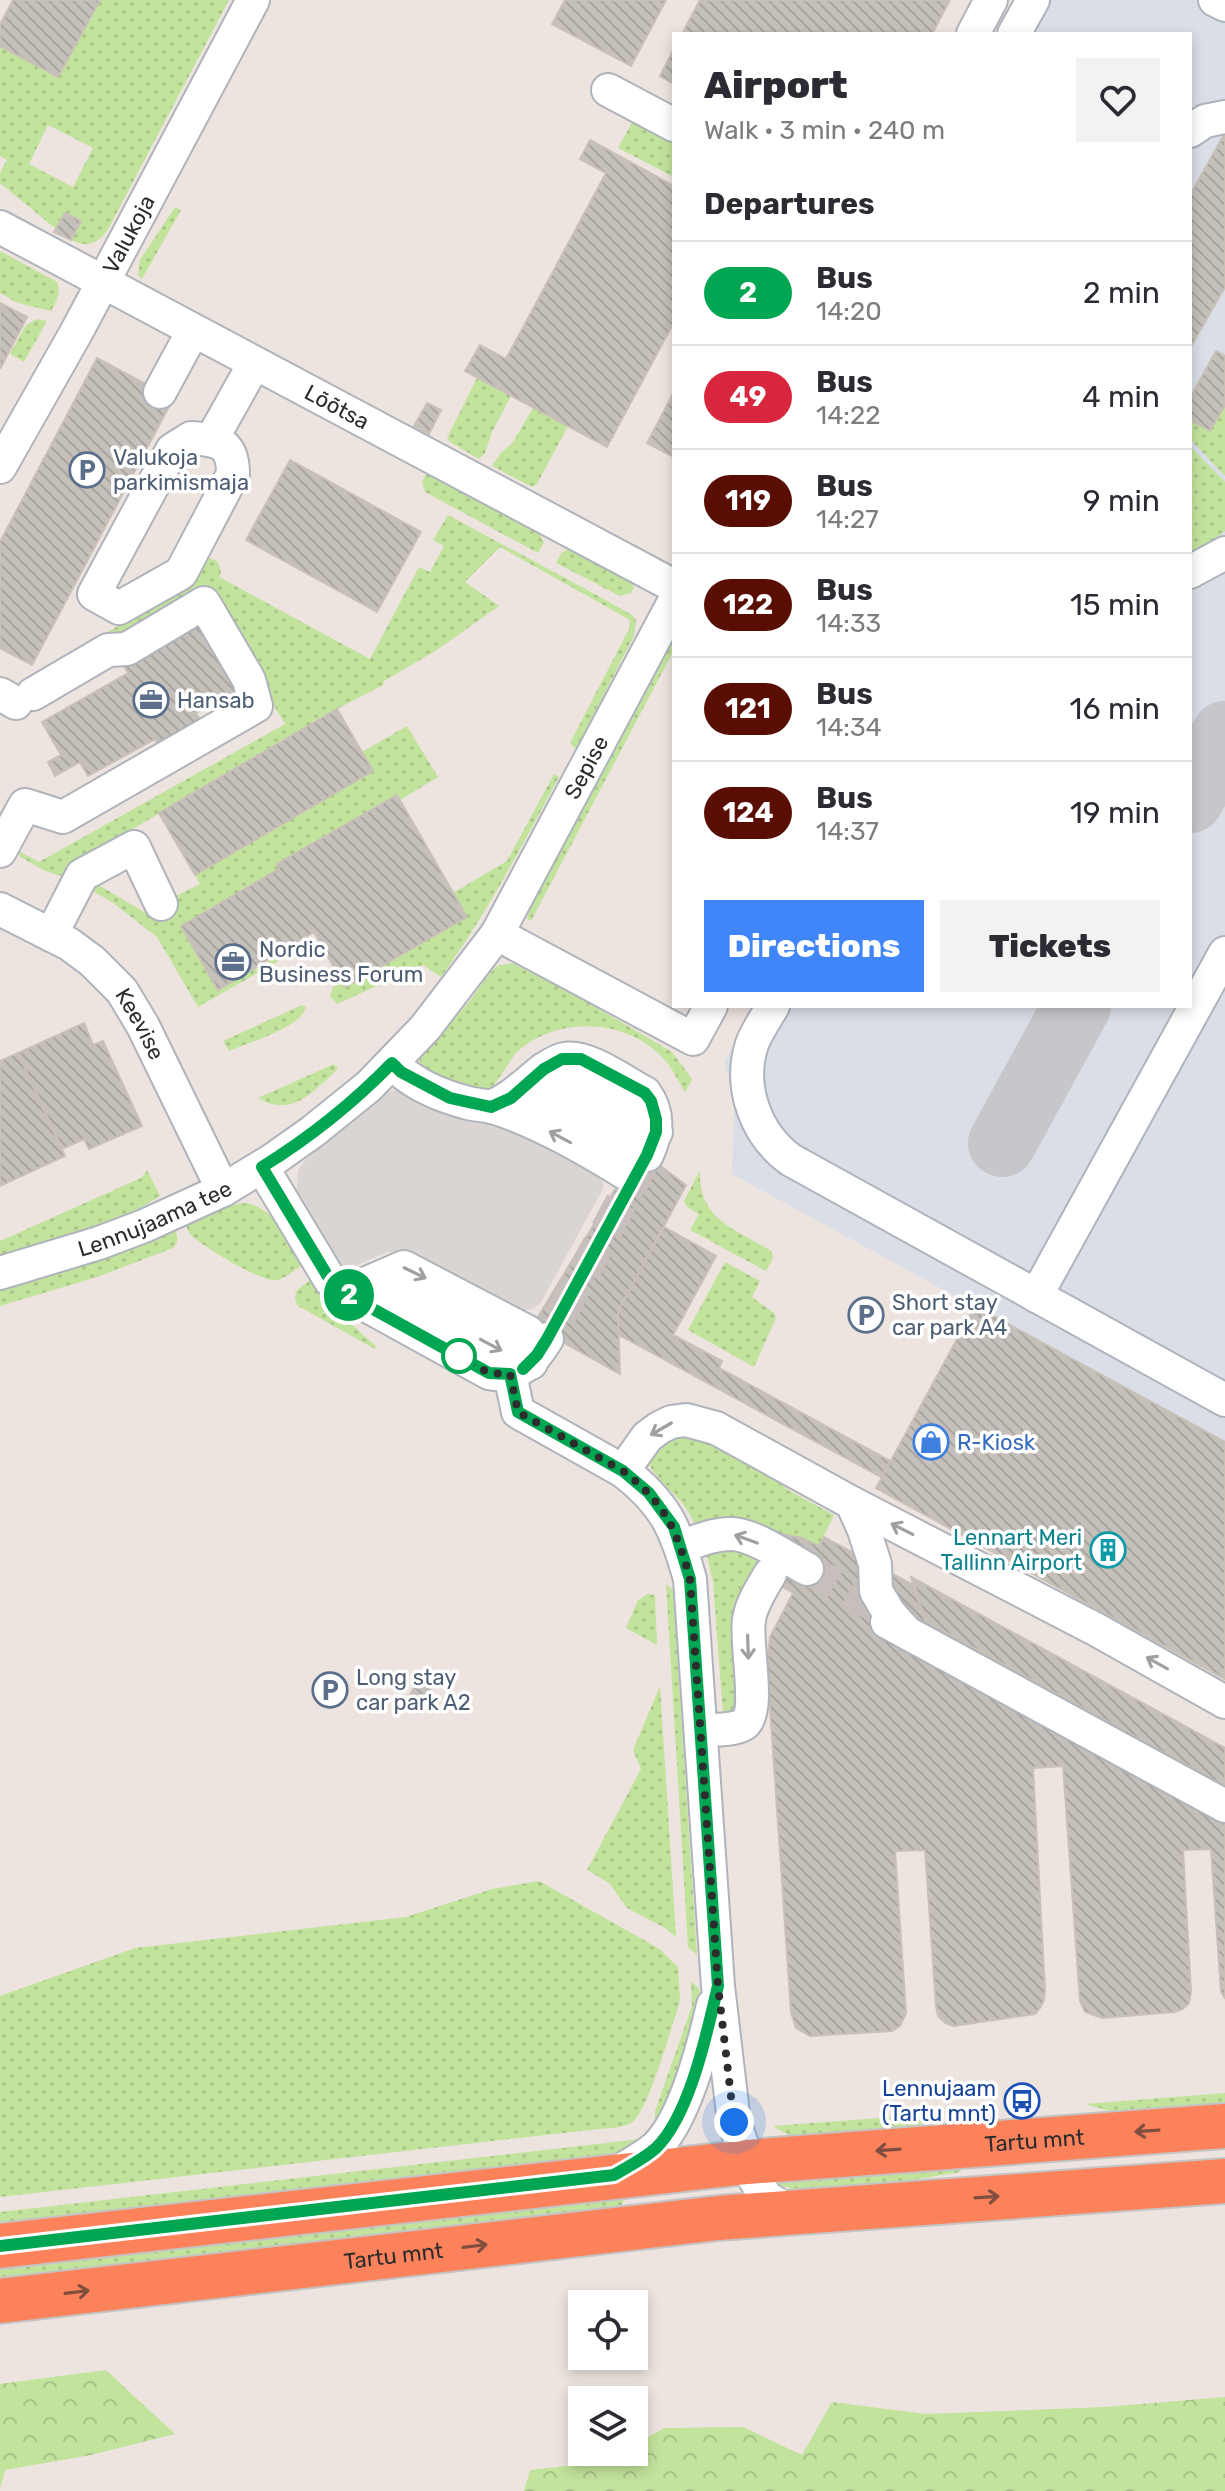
<!DOCTYPE html>
<html lang="en">
<head>
<meta charset="utf-8">
<style>
	:root { --surface:#fff; --page:#f2f2f3; --text:#2b2b33; --muted:#7c7c81; --line:#e1e1e2; --accent:#4186f8 }
	body { margin:0; font-family:Rubik,sans-serif; background:var(--page); color:var(--text); height:100vh; display:flex; flex-direction:column; font-size:30px; white-space:nowrap }
	* { box-sizing:border-box; margin:0 }
	p { font-size:26px; color:var(--muted) }
	.icon { flex:none; width:44px; height:44px; fill:none; stroke:currentColor; stroke-width:2; stroke-linecap:round; stroke-linejoin:round }
	.map { position:relative; flex:1; overflow:hidden }
	.panel { position:absolute; left:672px; top:32px; width:520px; height:976px; display:flex; flex-direction:column; background:var(--surface); border-radius:0px; box-shadow:0 4px 12px #0003 }
	.panel>* { flex:none }
	.badge { padding:0 16px; border-radius:26px; font-size:28px; line-height:52px }
	.tools { position:absolute; left:568px; top:2290px; display:grid; gap:16px }
	.tools a { display:grid; place-items:center; width:80px; height:80px; border-radius:0px; background:var(--surface); box-shadow:0 4px 12px #0003; font-size:40px }
	.you { position:absolute; width:40px; height:40px; margin:-20px; border:6px solid #fff; border-radius:50%; background:#1a73e8; box-shadow:0 0 0 12px #1a73e833 }
	.map>.badge { position:absolute; translate:-50% -50%; box-shadow:0 0 0 4px #fff }
	h2 { padding:0 32px; font-size:30px; line-height:72px }
	.round { display:grid; place-items:center; flex:none; width:84px; height:84px; border-radius:0px; background:var(--page) }
	.summary { display:flex; align-items:center; justify-content:space-between; height:136px; padding:0 32px }
	h1 { font-size:38px; font-weight:800; line-height:60px }
	.action { display:flex; gap:16px; margin-top:auto; padding:16px 32px }
	.action a { flex:1; height:92px; border-radius:0px; background:var(--accent); color:#fff; font-size:32px; font-weight:800; line-height:92px; text-align:center }
	.action a+a { background:var(--page); color:var(--text) }
	ul { padding:0; list-style:none }
	li { display:flex; align-items:center; gap:24px; height:104px; padding:0 32px; border-top:2px solid var(--line) }
	li div { flex:1 }
	li b { display:block; font-size:30px }
	li em { font-style:normal }
	li .badge { min-width:88px; font-weight:700; text-align:center }
	.map>svg:first-child { display:block }
	.airport { fill:#dadee6 }
	.green { fill:url(#green-dots); fill-rule:evenodd }
	.forest { fill:url(#forest-crowns) }
	.plaza { fill:#dad5d2 }
	.lines { fill:none; stroke-linecap:round; stroke-linejoin:round }
	.taxiway { stroke:#c7c6ca; stroke-width:68 }
	.building { fill:url(#building-back-hatch); stroke:#c9c0b8; stroke-width:2 }
	.minor-tunnel { stroke:#c6bfbb; stroke-width:32; stroke-dasharray:32 16; stroke-linecap:butt }
	.minor-casing { stroke:#afb4bc; stroke-width:36 }
	.highway-casing { stroke:#c4c4c4; stroke-width:48 }
	.minor { stroke:#fff; stroke-width:32 }
	.highway { stroke:#fc825b; stroke-width:44 }
	.oneway { stroke:#a0a0a0 }
	.oneway2 { stroke:#7f4e3f }
	.line-casing { stroke:#fff; stroke-width:18 }
	.line { stroke:#00a651; stroke-width:12 }
	.walk { stroke:#2c2c2c; stroke-width:8; stroke-dasharray:0 14.4 }
	.stop-dot { fill:#fff; stroke:#00a651; stroke-width:4 }
	.labels { text-anchor:middle; dominant-baseline:central; stroke-width:7; stroke-linejoin:round; paint-order:stroke }
	.street-label { font-size:22px; fill:#2c2c2c; stroke:#fff }
	.service-label { font-size:22px; fill:#4e5e75; stroke:#fff; text-anchor:start }
	.shop-label { font-size:22px; fill:#366cbe; stroke:#fff; text-anchor:start }
	.culture-label { font-size:22px; fill:#0d838f; stroke:#fff; text-anchor:end }
	.transit-label { font-size:22px; fill:#164399; stroke:#fff; text-anchor:end }
</style>
</head>
<body>
<div class="map">
<svg width="1225" height="2491" viewBox="0 0 1225 2491">
	<defs>
		<pattern id="green-dots" width="8" height="8" patternUnits="userSpaceOnUse" patternTransform="scale(2)"><rect width="8" height="8" fill="#c2e39c"/><path d="M2 2h.1M6 6h.1" fill="none" stroke="#a7c387" stroke-width="1.8" stroke-linecap="round"/></pattern>
		<pattern id="forest-crowns" width="20" height="18" patternUnits="userSpaceOnUse" patternTransform="scale(2)"><rect width="20" height="18" fill="#c2e39c"/><path d="M2 6a3 3 0 1 1 6 0M12 15a3 3 0 1 1 6 0" fill="none" stroke="#a7c387"/></pattern>
		<pattern id="building-back-hatch" width="6" height="6" patternUnits="userSpaceOnUse" patternTransform="scale(2)"><rect width="6" height="6" fill="#c6c0ba"/><path d="M-1 5l2 2M0 0l6 6M5-1l2 2" fill="none" stroke="#aaa5a0"/></pattern>
	</defs>
	<rect width="100%" height="100%" fill="#ede4df"/>
	<!-- airport -->
	<path class="airport" d="M1016,0h209v1444l-493,-270 2,-69 -9,-43 30,-56h435v-972h-191z"/>
	<!-- green -->
	<path class="green" d="M100,0h129l-122,231c-11,14 -20,16 -36,9l9,-19 -15,-8 -9,16 -56,-46v-10l7,-13 -7,-4v-110l58,31zM48,125l45,23 -20,39 -44,-23z
		M637,113l37,20v44l-56,-29z
		M175,207l6,3 -39,69 -4,-4 2,-15z
		M0,251l57,31c4,11 0,18 -6,29l-33,-8 -18,-10z
		M37,319l10,2 -23,41 -14,-8 16,-29z
		M477,378l34,18 -19,36 -7,21 -6,6 -29,-17 -3,-4z
		M1225,405v71l-35,-37v-19l20,11z
		M533,408l35,18 -31,58 -5,3 -40,-21 8,-12 13,-12z
		M1190,446l35,36v49l-35,26z
		M427,472l111,60 6,10 -6,11 -113,-61 -3,-10z
		M448,515l156,84 28,16 4,5 -2,16 -58,113 -6,-6 59,-114 1,-9 -130,-73 -35,35 34,24 -62,44 -53,31 -1,4 -46,24 -235,138 -34,31 -23,-7 -26,-15 1,-4 19,10 246,-138 -84,-139 -168,100 2,-11 161,-93 5,-16 9,-7 8,4 3,11 -2,4 151,82 49,-92 11,5 14,-26 -11,-6z
		M567,550l7,1 57,31 3,5 -3,6 -11,3 -64,-33 6,-11z
		M674,640v10l-143,271 -4,-2 3,-11z
		M407,726l31,51 -38,23 -122,64 1,5 -98,57 37,64 58,-33 2,4 -80,46 -41,-70 -45,-35 -23,-13 3,-8 52,31 56,-28 -5,-9 178,-104 -11,-19z
		M554,774l5,3c-37,69 -72,136 -118,200l-18,-12 -86,39 -7,-8 8,-21 7,11 122,-69 -14,-24 54,-32z
		M512,963l65,33 95,56 20,27 -7,14c-7,-13 -13,-26 -24,-37 -36,-37 -102,-40 -142,-6 -9,8 -22,35 -30,39 -18,8 -54,-13 -70,-21l1,-9 48,-56 22,-30 7,-7z
		M302,1005l4,2c-5,21 -57,35 -77,44l-6,-10z
		M334,1064l4,5c-26,23 -45,49 -80,29z
		M147,1170l13,26 -42,25 -118,37v-17l141,-63z
		M700,1170c-2,50 35,59 71,81l2,7 -7,13 -76,-41 9,-16 -12,-7 -3,-6z
		M247,1203c30,7 42,37 58,60 -8,5 -19,15 -28,17 -14,3 -68,-30 -80,-40 -6,-4 -9,-8 -11,-15 20,-10 38,-21 61,-22z
		M175,1230c3,7 4,12 -2,18l-76,29 -97,29v-17l109,-32z
		M725,1262l35,19 -8,16 22,16 2,5 -22,49 -66,-37z
		M310,1280h5l28,37 33,29 -1,3 -77,-43 -3,-7 1,-8z
		M687,1431l85,43 16,16 46,25 -15,31c-37,-18 -82,-17 -123,-20 -4,-8 -8,-16 -14,-23 -8,-10 -31,-30 -33,-40 9,-18 21,-24 38,-32z
		M726,1547l23,6 11,11 -14,144 -23,6 -10,-132 -6,-26z
		M666,1584l7,6 24,365 -9,-8z
		M648,1594l7,1 2,50 -31,-17 12,-28z
		M660,1686l16,251 -11,-9 -38,-20 -18,-25 -22,-13 54,-101 -8,-19z
		M539,1881l119,67 20,19 2,33 -3,11c-7,21 -30,103 -46,112 -9,5 -22,5 -32,6l-599,68v-201l135,-48 271,-31 86,-28z
		M691,1981l8,8 3,21 -39,110h-8v-9l37,-105z
		M1225,2093v12l-108,8 -32,-9z
		M947,2113l-27,12 -130,11 -17,-10z
		M641,2139l-19,13 -11,3 -611,70v-13z
		M960,2168l1,4 -109,18 -43,3 -31,-8 1,-3z
		M626,2197l-5,9 -11,7 -610,70v-13z"/>
	<!-- forest -->
	<path class="forest" d="M106,2370l69,64 -84,21 -86,15 -5,19v-105z
		M1225,2397v94h-701l6,-21 74,-8 18,-10h12v-7l30,-17 79,-1 59,28 30,-53 94,12 178,-7z"/>
	<!-- plaza -->
	<path class="plaza" d="M402,1089l71,33 66,15 61,37 4,13 -64,117 -8,5 -15,3 -122,-60h-8l-45,20 -46,-73 2,-28 5,-9 82,-69z"/>
	<g class="lines">
		<!-- taxiway -->
		<path class="taxiway" d="M1190,799l35,-64
			M1002,1143l75,-137"/>
	</g>
	<!-- building -->
	<path class="building" d="M13,0h87l-42,77 -58,-31v-21z
		M565,0h101l-35,66 -79,-42z
		M700,0h250l-18,34h-250z
		M674,49v35l-14,-8z
		M1225,133v154l-35,61v-153z
		M590,140l84,46v136l-67,125 -142,-76 15,-26 26,14 100,-186 -26,-14z
		M65,213l16,8 -10,19 -17,-8z
		M0,303l27,14 -27,52z
		M1216,351l9,5v49l-15,26 -20,-11v-22z
		M97,358l76,41 -141,266 -32,-17v-106z
		M674,392v65l-27,-14z
		M427,403l14,7 -12,24 -15,-8z
		M290,460l131,72 -44,80 -131,-72z
		M206,617l38,69 -48,27 6,10 -43,24 -4,-8 -67,37 -8,-14 -25,14 -7,-14 13,-7 -19,-33 86,-49 -5,-9z
		M337,709l36,62 -178,104 -36,-62z
		M397,795l70,122 -122,70 -31,-55 -96,58 -37,-64 98,-57 -2,-5z
		M84,1023l9,22 10,-4 39,85 -53,23 -5,-10 -22,10 -44,-96z
		M18,1053l47,103 -65,30v-125z
		M639,1150l47,35 -68,126 2,63 -63,-35 -33,1z
		M664,1227l52,29 -43,79 49,26 -3,7 171,93 -9,16 -262,-142 -1,-24z
		M975,1306l250,136v237l-349,-191z
		M775,1533l27,5 17,8 5,-9 91,49 10,35 300,165v212l-4,-6 -10,-143 -28,1 8,142 -2,11 -6,6 -9,3 -72,6 -17,-6 -5,-11 -17,-235 -30,2 12,222 -1,10 -4,8 -5,6 -82,12 -8,-3 -7,-7 -2,-10 -11,-156 -30,1 11,162 -6,13 -8,5 -82,5 -14,-8 -5,-16 -24,-348 3,-27 23,-44 -12,-7 -21,-22z
		M911,1577l314,171v38l-300,-165z
		M422,1673l13,7 -17,33 -14,-7z"/>
	<g class="lines">
		<!-- minor-tunnel -->
		<path class="minor-tunnel" d="M528,1332l19,7 100,-184
			M807,1569l93,51"/>
		<defs>
			<g id="minor">
				<path d="M1215,0l10,5"/>
				<path d="M973,34l18,-34"/>
				<path d="M1014,34l19,-34"/>
				<path d="M608,90l66,35"/>
				<path d="M1190,131l15,-10 20,-4"/>
				<path id="s1" d="M0,227l674,359"/>
				<path d="M160,392l33,-61"/>
				<path d="M191,438c28,2 42,5 42,36l-52,99 -62,35 -25,-14 78,-144z"/>
				<path d="M212,439l42,-75"/>
				<path id="s2" d="M0,467l77,-136 176,-331"/>
				<path d="M1190,572l35,-19"/>
				<path d="M0,694l16,9"/>
				<path d="M0,851l25,-46 38,12 193,-111 -7,-26 -45,-77 -77,46 -19,1 -75,44"/>
				<path id="s3" d="M0,909l69,35 23,17 30,30 21,35 80,164"/>
				<path d="M497,934l196,105 18,-33"/>
				<path d="M51,935l31,-60 52,-28 27,57"/>
				<path d="M773,1006c-7,12 -16,25 -21,38 -14,43 4,91 39,116l434,240"/>
				<path d="M392,1063c19,20 49,33 76,40 7,2 16,2 24,4 46,14 92,41 133,66"/>
				<path d="M544,1069l88,47 24,16"/>
				<path d="M491,1107c21,-9 34,-23 52,-37 6,-4 14,-10 22,-11 23,-4 59,23 80,34 15,21 12,40 2,62l-125,-68"/>
				<path d="M262,1167l68,113 14,13 145,80c29,6 44,-11 58,-34"/>
				<path id="s4" d="M0,1273l99,-30 45,-17 79,-36 48,-29 41,-29 57,-46 56,-58 72,-94 177,-332"/>
				<path d="M374,1280l127,70 30,13"/>
				<path d="M344,1293l60,-26 124,65"/>
				<path d="M1036,1296l189,-343"/>
				<path d="M510,1374l8,38 105,59c43,33 53,58 67,108l28,407 16,136 20,56 12,19 23,15"/>
				<path d="M623,1471l24,-34 12,-9 12,-6 15,-2 30,8 136,75 12,27 11,34 1,27 13,22 17,19"/>
				<path d="M852,1503l245,127 128,72"/>
				<path d="M681,1547c16,-6 32,-13 50,-13 22,0 56,24 76,35"/>
				<path d="M887,1622l338,184"/>
				<path d="M701,1731c12,-2 33,0 43,-7 17,-13 1,-81 5,-104 2,-16 13,-32 21,-46"/>
				<path d="M617,2173c12,-8 26,-15 37,-24 30,-26 50,-105 59,-144"/>
			</g>
			<g id="highway">
				<path id="s5" d="M0,2246l747,-84 478,-36"/>
				<path id="s6" d="M0,2301l718,-83 507,-37"/>
			</g>
		</defs>
		<!-- minor casing -->
		<use href="#minor" class="minor-casing"/>
		<!-- highway casing -->
		<use href="#highway" class="highway-casing"/>
		<!-- minor -->
		<use href="#minor" class="minor"/>
		<!-- highway -->
		<use href="#highway" class="highway"/>
	</g>
	<!-- one-way arrows -->
	<defs><path id="oneway-shaft" d="M-6 0H5M1.5-3L5.5 0L1.5 3" fill="none" stroke-width="1.6" stroke-linecap="round" stroke-linejoin="round" transform="scale(2)"/></defs>
	<g class="oneway">
		<use href="#oneway-shaft" transform="translate(560 1137) rotate(-152)"/>
		<use href="#oneway-shaft" transform="translate(415 1273) rotate(26)"/>
		<use href="#oneway-shaft" transform="translate(491 1345) rotate(28)"/>
		<use href="#oneway-shaft" transform="translate(661 1429) rotate(150)"/>
		<use href="#oneway-shaft" transform="translate(902 1529) rotate(-153)"/>
		<use href="#oneway-shaft" transform="translate(746 1539) rotate(-160)"/>
		<use href="#oneway-shaft" transform="translate(748 1647) rotate(88)"/>
		<use href="#oneway-shaft" transform="translate(1157 1663) rotate(-151)"/>
	</g>
	<g class="oneway2">
		<use href="#oneway-shaft" transform="translate(1147 2131) rotate(176)"/>
		<use href="#oneway-shaft" transform="translate(888 2150) rotate(176)"/>
		<use href="#oneway-shaft" transform="translate(987 2197) rotate(-4)"/>
		<use href="#oneway-shaft" transform="translate(475 2246) rotate(-7)"/>
		<use href="#oneway-shaft" transform="translate(77 2292) rotate(-7)"/>
	</g>
	<g class="lines">
		<defs>
			<path id="line" d="M0,2246l614,-71c13,-8 30,-16 42,-27 34,-33 51,-116 62,-162l-28,-407 -16,-52 -25,-34 -26,-22 -105,-59 -8,-38 -21,-1 -145,-80 -14,-13 -68,-113c47,-29 91,-64 130,-104l9,9 49,26 41,9 20,-9 33,-29 18,-10h19l64,34 6,8 5,18v13l-9,23 -100,184 -10,16 -14,14"/>
		</defs>
		<!-- line casing -->
		<use href="#line" class="line-casing"/>
		<!-- line -->
		<use href="#line" class="line"/>
		<!-- walk -->
		<path class="walk" d="M459,1356l30,17 21,1 8,38 105,59c43,33 53,58 67,108l28,407 16,136"/>
	</g>
	<!-- icons -->
	<defs>
		<symbol id="parking-ring" viewBox="-11 -11 22 22"><circle r="9.5" fill="#fff" stroke="#5c6f8a" stroke-width="1.5"/><path d="M-3.5-5.5H1a3.5 3.5 0 0 1 0 7H-1V5.5H-3.5ZM-1-3.4V-.6H.8a1.4 1.4 0 0 0 0-2.8Z" fill="#5c6f8a"/></symbol>
		<symbol id="office-ring" viewBox="-11 -11 22 22"><circle r="9.5" fill="#fff" stroke="#5c6f8a" stroke-width="1.5"/><path d="M-6-3h4V-5.5h4V-3h4V5H-6ZM-1-4.5V-3h2v-1.5ZM-6 0V1H6V0Z" fill="#5c6f8a"/></symbol>
		<symbol id="shop-ring" viewBox="-11 -11 22 22"><circle r="9.5" fill="#fff" stroke="#3f7fe0" stroke-width="1.5"/><path d="M-5-2.5h2.3a2.7 3.5 0 0 1 5.4 0H5L5.5 6h-11ZM-1.5-2.5h3a1.5 2.3 0 0 0-3 0Z" fill="#3f7fe0"/></symbol>
		<symbol id="building-ring" viewBox="-11 -11 22 22"><circle r="9.5" fill="#fff" stroke="#0f9aa8" stroke-width="1.5"/><path d="M-4-6H4V6H1V3H-1V6H-4ZM-2.5-4.3h1.7v1.8h-1.7ZM.8-4.3h1.7v1.8H.8ZM-2.5-1h1.7V.8h-1.7ZM.8-1h1.7V.8H.8Z" fill="#0f9aa8"/></symbol>
		<symbol id="bus-ring" viewBox="-11 -11 22 22"><circle r="9.5" fill="#fff" stroke="#1a4fb4" stroke-width="1.5"/><path d="M-5-6H5V4H4V6H2V4H-2V6H-4V4H-5ZM-3.5-4V0h7V-4ZM-3.5 1.2v1.5H-2V1.2ZM2 1.2v1.5H3.5V1.2Z" fill="#1a4fb4"/></symbol>
	</defs>
	<g fill-rule="evenodd">
		<use href="#parking-ring" x="67" y="450" width="40" height="40"/>
		<use href="#office-ring" x="131" y="680" width="40" height="40"/>
		<use href="#office-ring" x="213" y="942" width="40" height="40"/>
		<use href="#parking-ring" x="846" y="1295" width="40" height="40"/>
		<use href="#shop-ring" x="911" y="1422" width="40" height="40"/>
		<use href="#building-ring" x="1088" y="1530" width="40" height="40"/>
		<use href="#parking-ring" x="310" y="1670" width="40" height="40"/>
		<use href="#bus-ring" x="1002" y="2081" width="40" height="40"/>
	</g>
	<!-- markers -->
	<circle class="stop-dot" cx="459" cy="1356" r="16"/>
	<g class="labels">
		<!-- street labels -->
		<g class="street-label">
			<text stroke="none"><textPath href="#s2" startOffset="266">Valukoja</textPath></text>
			<text stroke="none"><textPath href="#s1" startOffset="382">Lõõtsa</textPath></text>
			<text stroke="none"><textPath href="#s4" startOffset="806">Sepise</textPath></text>
			<text stroke="none"><textPath href="#s3" startOffset="186">Keevise</textPath></text>
			<text stroke="none"><textPath href="#s4" startOffset="164">Lennujaama tee</textPath></text>
			<text stroke="none"><textPath href="#s5" startOffset="1040">Tartu mnt</textPath></text>
			<text stroke="none"><textPath href="#s6" startOffset="396">Tartu mnt</textPath></text>
		</g>
		<!-- service labels -->
		<g class="service-label">
			<text x="113" y="457">Valukoja<tspan x="113" dy="25">parkimismaja</tspan></text>
			<text x="177" y="700">Hansab</text>
			<text x="259" y="949">Nordic<tspan x="259" dy="25">Business Forum</tspan></text>
			<text x="892" y="1302">Short stay<tspan x="892" dy="25">car park A4</tspan></text>
			<text x="356" y="1677">Long stay<tspan x="356" dy="25">car park A2</tspan></text>
		</g>
		<!-- shop labels -->
		<g class="shop-label">
			<text x="957" y="1442">R-Kiosk</text>
		</g>
		<!-- culture labels -->
		<g class="culture-label">
			<text x="1082" y="1537">Lennart Meri<tspan x="1082" dy="25">Tallinn Airport</tspan></text>
		</g>
		<!-- transit labels -->
		<g class="transit-label">
			<text x="996" y="2088">Lennujaam<tspan x="996" dy="25">(Tartu mnt)</tspan></text>
		</g>
	</g>
</svg>
<div class="tools">
<a><svg class="icon" aria-label="locate" viewBox="0 0 24 24"><circle cx="12" cy="12" r="6"/><path d="M12 2v4M12 18v4M2 12h4M18 12h4"/></svg></a>
<a><svg class="icon" aria-label="layers" viewBox="0 0 24 24"><path d="M12 4l9 5-9 5-9-5zM3 14l9 5 9-5"/></svg></a>
</div>
<div class="you" style="left:734px;top:2122px"></div>
<b class="badge" style="left:349px;top:1295px;background:#00a651;color:#fff">2</b>
<section class="panel">
<div class="summary"><div><h1>Airport</h1><p>Walk · 3 min · 240 m</p></div><a class="round"><svg class="icon" aria-label="heart" viewBox="0 0 24 24"><path d="M12 20l-8-8c-3-5 5-10 8-4 3-6 11-1 8 4z"/></svg></a></div>
<h2>Departures</h2>
<ul>
<li><span class="badge" style="background:#00a651;color:#fff">2</span><div><b>Bus</b><p>14:20</p></div><em>2 min</em></li>
<li><span class="badge" style="background:#d7263d;color:#fff">49</span><div><b>Bus</b><p>14:22</p></div><em>4 min</em></li>
<li><span class="badge" style="background:#5a0e03;color:#fff">119</span><div><b>Bus</b><p>14:27</p></div><em>9 min</em></li>
<li><span class="badge" style="background:#5a0e03;color:#fff">122</span><div><b>Bus</b><p>14:33</p></div><em>15 min</em></li>
<li><span class="badge" style="background:#5a0e03;color:#fff">121</span><div><b>Bus</b><p>14:34</p></div><em>16 min</em></li>
<li><span class="badge" style="background:#5a0e03;color:#fff">124</span><div><b>Bus</b><p>14:37</p></div><em>19 min</em></li>
</ul>
<div class="action"><a>Directions</a><a>Tickets</a></div>
</section>
</div>
</body>
</html>
